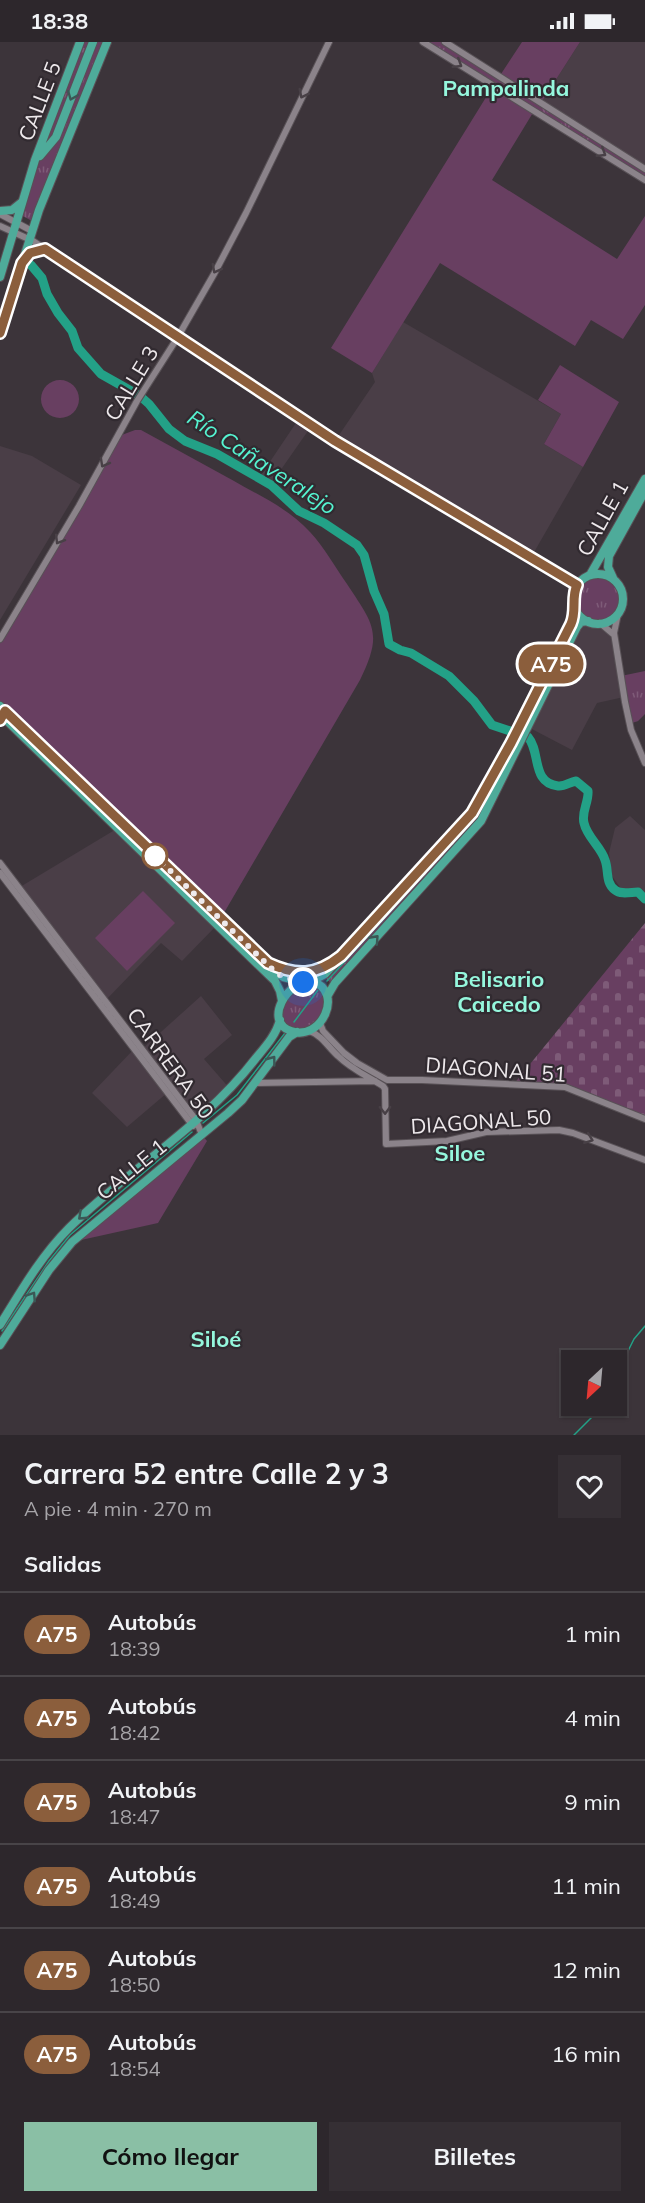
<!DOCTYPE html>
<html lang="es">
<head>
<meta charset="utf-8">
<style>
	:root { --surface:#2d272c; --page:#352f34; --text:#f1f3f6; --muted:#a7a5a9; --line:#484448; --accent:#8abfa5 }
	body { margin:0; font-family:Mulish,sans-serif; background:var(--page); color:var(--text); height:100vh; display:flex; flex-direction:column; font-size:22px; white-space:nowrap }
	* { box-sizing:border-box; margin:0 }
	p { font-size:20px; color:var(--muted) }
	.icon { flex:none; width:33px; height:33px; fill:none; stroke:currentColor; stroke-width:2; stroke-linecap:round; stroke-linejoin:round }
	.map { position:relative; height:1393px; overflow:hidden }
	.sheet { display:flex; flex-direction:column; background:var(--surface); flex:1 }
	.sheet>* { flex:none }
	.badge { padding:0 12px; border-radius:20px; font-size:21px; line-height:39px }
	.needle { width:39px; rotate:206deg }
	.fabs { position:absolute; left:561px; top:1308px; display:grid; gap:12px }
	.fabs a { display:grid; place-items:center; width:66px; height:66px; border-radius:0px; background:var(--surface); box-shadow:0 2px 4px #0004,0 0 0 2px var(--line); font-size:30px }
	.you { position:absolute; width:30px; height:30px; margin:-15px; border:4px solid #fff; border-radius:50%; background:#1a73e8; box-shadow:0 0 0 9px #1a73e833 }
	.map>.badge { position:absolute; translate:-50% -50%; box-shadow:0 0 0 3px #fff }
	h2 { padding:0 24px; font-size:22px; line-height:54px }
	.round { display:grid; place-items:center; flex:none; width:63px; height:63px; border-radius:0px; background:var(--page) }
	.head { display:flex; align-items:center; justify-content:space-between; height:102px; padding:0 24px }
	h1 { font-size:28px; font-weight:700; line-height:45px }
	.action { display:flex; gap:12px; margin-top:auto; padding:12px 24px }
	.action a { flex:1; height:69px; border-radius:0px; background:var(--accent); color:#111; font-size:24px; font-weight:700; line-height:69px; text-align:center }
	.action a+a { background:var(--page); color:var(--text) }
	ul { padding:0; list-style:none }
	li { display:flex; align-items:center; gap:18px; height:84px; padding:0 24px; border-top:2px solid var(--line) }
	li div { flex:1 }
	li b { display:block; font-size:22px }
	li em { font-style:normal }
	li .badge { min-width:66px; font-weight:700; text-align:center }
	.status { display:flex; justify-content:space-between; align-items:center; height:42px; padding:0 30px; background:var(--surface); direction:ltr }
	.status svg { height:16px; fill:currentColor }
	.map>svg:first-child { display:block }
	.built { fill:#4a3e47 }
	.grass { fill:url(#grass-tufts) }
	.cemetery { fill:url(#cemetery-stones) }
	.park { fill:#683f61 }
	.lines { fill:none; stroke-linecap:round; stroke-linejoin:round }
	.stream { stroke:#23a187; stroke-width:1.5 }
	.river { stroke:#23a187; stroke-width:9 }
	.minor-casing { stroke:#585156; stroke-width:8 }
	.major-casing { stroke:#585156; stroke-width:10 }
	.minor { stroke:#8b838a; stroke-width:6 }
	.major { stroke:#4eab9a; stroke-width:8 }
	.oneway { stroke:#484046 }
	.oneway2 { stroke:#3b5755 }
	.line-casing { stroke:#fff; stroke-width:14 }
	.line { stroke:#8b5e3c; stroke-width:9 }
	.walk { stroke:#eee9ec; stroke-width:6; stroke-dasharray:0 10.8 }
	.stop-dot { fill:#fff; stroke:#8b5e3c; stroke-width:3 }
	.labels { text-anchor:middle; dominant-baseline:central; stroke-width:4.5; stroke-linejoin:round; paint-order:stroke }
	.street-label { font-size:21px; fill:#eee9ec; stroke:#312a30 }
	.neighbourhood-label { font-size:22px; font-weight:bold; fill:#95f7dd; stroke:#312a30 }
	.water-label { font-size:22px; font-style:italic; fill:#55f4d1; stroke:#312a30 }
</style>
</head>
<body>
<div class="status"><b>18:38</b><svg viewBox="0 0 49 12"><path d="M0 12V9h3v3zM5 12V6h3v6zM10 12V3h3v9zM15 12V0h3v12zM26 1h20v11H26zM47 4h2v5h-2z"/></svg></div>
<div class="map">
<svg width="645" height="1393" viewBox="0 0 645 1393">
	<defs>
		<pattern id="grass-tufts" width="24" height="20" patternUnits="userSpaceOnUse" patternTransform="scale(1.5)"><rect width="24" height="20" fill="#683f61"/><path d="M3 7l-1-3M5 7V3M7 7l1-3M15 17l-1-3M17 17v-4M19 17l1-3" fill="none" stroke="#7e5b78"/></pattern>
		<pattern id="cemetery-stones" width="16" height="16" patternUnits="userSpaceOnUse" patternTransform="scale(1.5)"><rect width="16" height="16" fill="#683f61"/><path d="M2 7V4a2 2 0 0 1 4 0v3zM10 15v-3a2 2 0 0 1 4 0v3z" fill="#7e5b78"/></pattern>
	</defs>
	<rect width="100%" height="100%" fill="#3c343a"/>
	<!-- built -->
	<path class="built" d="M580,0h65v127l-104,-66z
		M403,280l158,92 -17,30 39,23 -50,87 -196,-116 38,-56 -3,-9z
		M298,378l12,8 -37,53 -12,-6z
		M0,404l32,10 49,29 -81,135z
		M588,579l12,2 10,7 14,67 -27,6 -25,47 -44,-23 49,-100z
		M630,774l15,14v63l-9,-4 -14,1 -10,-14 -3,-23 6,-25z
		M118,786l99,97 -35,36 -21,-18 -56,58 -85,-114z
		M201,954l31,39 -28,24 27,31 -35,30 -54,-71z
		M134,1007l33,44 -40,34 -35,-34z"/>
	<!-- grass -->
	<path class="grass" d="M80,0h24l-72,179 -13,-7z
		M423,0h22l200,127v11z
		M573 557a25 25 0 1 1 50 0a25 25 0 1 1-50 0Z
		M645,629v43l-7,7 -9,3 -8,-48z
		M500,722l8,3 -27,54 -150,162 -6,-5 145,-163z
		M303,940l14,1 11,24 -20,23 -24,-4 -4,-21z"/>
	<!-- cemetery -->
	<path class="cemetery" d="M645,881v196l-80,-32 -52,-2z"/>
	<!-- park -->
	<path class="park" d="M522,0h58l-39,61 -42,-26z
		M493,44l41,25 -42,69 125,79 28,-43v89l-22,34 -32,-19 -16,26 -135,-83 -68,110 -41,-25z
		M560,323l59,37 -36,65 -39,-23 17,-30 -23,-14z
		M41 357a19 19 0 1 1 38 0a19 19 0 1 1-38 0Z
		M135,388h6c31,17 62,34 93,51 26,15 55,28 76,51 14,15 25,35 37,52 27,41 36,49 13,96l-139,238 -221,-212v-67l119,-203z
		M143,849l32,32 -48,48 -32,-33z
		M202,1093l5,6 -49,82 -86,19z"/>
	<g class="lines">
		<!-- stream -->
		<path class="stream" d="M327,939l144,-158 20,-32
			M294,980l24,-32
			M203,1081l34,-28 48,-62
			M2,1289l47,-70 21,-26 122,-103
			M616,1333l18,-36 11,-13
			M574,1393l29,-29"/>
		<!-- river -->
		<path class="river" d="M31,223l11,13 5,16 11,19 14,18 6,17 23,26 39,22 9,8 20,25 16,12 32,13 28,16 26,15 28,26 25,12 33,22 7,10 10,36 10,23 5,30 11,6 11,3 38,23 25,25 18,24 36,12c13,15 3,46 30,49 6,1 12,-4 18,-5l12,10c1,11 -7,21 -4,32 3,14 17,24 21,37 4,10 0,23 10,30 6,5 16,2 23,2l7,7"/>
		<defs>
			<path id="minor" d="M423,0l222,138
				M445,0l200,127
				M0,172l32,17
				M0,184l33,15 302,200 242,144
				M618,572l-4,19 11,69 6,28 14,33
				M600,581l13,11
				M0,597l79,-133 58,-105 39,-61 38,-66 32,-61 83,-171
				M0,821l196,257 6,15
				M0,831l193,253
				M320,981l3,8 21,22 13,10 30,17h35l143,7 80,32
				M309,989c13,4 19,16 29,25 13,13 29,20 45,30l2,3 1,55 61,-3 39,-9 73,-2 14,3 72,27
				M255,1041l120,-2"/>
			<path id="major" d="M40,114l16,-19 37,-95
				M0,169l12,-1 10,-8
				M24,218l10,-9 11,-2
				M0,235l35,-117 45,-118
				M0,291l39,-123 68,-168
				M573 557a25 25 0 1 1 50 0a25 25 0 1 1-50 0Z
				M590,533l55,-96
				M613,536l-5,-11 1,-11 36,-65
				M0,664l87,82 187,183 9,6 20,5
				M0,672l275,267 5,10 2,10
				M274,924c17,7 41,11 56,-1
				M312,939l13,-7 147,-161 34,-60 65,-129 4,-10 -1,-8
				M312,939c33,11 9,61 -21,50 -28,-9 -4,-51 21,-50z
				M328,953l7,-12 146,-162 96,-194 4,-5 7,-1
				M0,1283c21,-34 41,-69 69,-97 60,-59 136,-103 187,-170 10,-12 20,-23 24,-38
				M0,1303l49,-75 23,-28 156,-129 14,-13 47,-63 8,-5"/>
		</defs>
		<!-- minor casing -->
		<use href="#minor" class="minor-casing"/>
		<!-- major casing -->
		<use href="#major" class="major-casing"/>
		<!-- minor -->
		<use href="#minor" class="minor"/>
		<!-- major -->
		<use href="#major" class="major"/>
	</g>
	<!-- one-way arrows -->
	<defs><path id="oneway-chevron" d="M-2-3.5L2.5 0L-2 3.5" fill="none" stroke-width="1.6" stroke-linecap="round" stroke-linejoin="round" transform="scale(1.5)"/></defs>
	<g class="oneway">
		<use href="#oneway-chevron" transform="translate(458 22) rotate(32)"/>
		<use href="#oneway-chevron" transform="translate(303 52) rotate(117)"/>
		<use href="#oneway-chevron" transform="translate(602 111) rotate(32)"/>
		<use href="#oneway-chevron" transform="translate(216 227) rotate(118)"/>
		<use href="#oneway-chevron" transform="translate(104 421) rotate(119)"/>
		<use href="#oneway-chevron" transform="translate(59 498) rotate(121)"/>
		<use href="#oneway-chevron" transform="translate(385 1068) rotate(89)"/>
		<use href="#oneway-chevron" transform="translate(589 1097) rotate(21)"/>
	</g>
	<g class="oneway2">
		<use href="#oneway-chevron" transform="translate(72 54) rotate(112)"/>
		<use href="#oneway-chevron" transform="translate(375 897) rotate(-48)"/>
		<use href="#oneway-chevron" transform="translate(272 1018) rotate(-53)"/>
		<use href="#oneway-chevron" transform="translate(82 1174) rotate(137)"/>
		<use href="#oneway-chevron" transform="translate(32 1254) rotate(-57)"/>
	</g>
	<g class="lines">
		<defs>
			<path id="line" d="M0,291l22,-70 8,-10 15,-4 290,192 242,144c-6,13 0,25 -6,39l-60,119 -39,70 -131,143c-25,20 -45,20 -73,7l-263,-252 -5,9"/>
		</defs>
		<!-- line casing -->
		<use href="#line" class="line-casing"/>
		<!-- line -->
		<use href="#line" class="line"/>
		<!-- walk -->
		<path class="walk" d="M155,814l119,115 9,6 20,5"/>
	</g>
	<!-- markers -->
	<circle class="stop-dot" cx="155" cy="814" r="12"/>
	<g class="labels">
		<!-- street labels -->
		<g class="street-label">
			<text transform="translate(39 59) rotate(-69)">CALLE 5</text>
			<text transform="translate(131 341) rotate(-59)">CALLE 3</text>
			<text transform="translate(602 476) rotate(-61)">CALLE 1</text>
			<text transform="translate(171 1021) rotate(54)">CARRERA 50</text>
			<text transform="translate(496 1027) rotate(4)">DIAGONAL 51</text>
			<text transform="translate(481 1079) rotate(-4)">DIAGONAL 50</text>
			<text transform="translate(131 1127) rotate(-39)">CALLE 1</text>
		</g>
		<!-- neighbourhood labels -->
		<g class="neighbourhood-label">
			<text x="506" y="46">Pampalinda</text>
			<text x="499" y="937">Belisario<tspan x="499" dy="25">Caicedo</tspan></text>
			<text x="460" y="1111">Siloe</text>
			<text x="216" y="1297">Siloé</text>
		</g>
		<!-- water labels -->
		<g class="water-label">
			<text transform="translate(262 420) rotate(33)">Río Cañaveralejo</text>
		</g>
	</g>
</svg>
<div class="fabs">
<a><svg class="needle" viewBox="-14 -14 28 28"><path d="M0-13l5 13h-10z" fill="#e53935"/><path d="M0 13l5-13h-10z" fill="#a7a5a9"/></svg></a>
</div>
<div class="you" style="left:303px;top:940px"></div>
<b class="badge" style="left:551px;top:622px;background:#8b5e3c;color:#fff">A75</b>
</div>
<section class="sheet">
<div class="head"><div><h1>Carrera 52 entre Calle 2 y 3</h1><p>A pie · 4 min · 270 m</p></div><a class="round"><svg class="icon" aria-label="heart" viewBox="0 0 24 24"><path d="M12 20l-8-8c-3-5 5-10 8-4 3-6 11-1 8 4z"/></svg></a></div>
<h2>Salidas</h2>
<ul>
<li><span class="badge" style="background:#8b5e3c;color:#fff">A75</span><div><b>Autobús</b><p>18:39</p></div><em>1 min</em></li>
<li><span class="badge" style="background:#8b5e3c;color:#fff">A75</span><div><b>Autobús</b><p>18:42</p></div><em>4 min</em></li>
<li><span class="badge" style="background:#8b5e3c;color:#fff">A75</span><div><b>Autobús</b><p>18:47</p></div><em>9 min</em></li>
<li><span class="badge" style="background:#8b5e3c;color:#fff">A75</span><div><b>Autobús</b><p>18:49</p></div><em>11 min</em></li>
<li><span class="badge" style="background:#8b5e3c;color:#fff">A75</span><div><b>Autobús</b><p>18:50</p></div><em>12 min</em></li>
<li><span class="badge" style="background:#8b5e3c;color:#fff">A75</span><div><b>Autobús</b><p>18:54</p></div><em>16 min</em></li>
</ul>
<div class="action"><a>Cómo llegar</a><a>Billetes</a></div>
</section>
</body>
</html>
